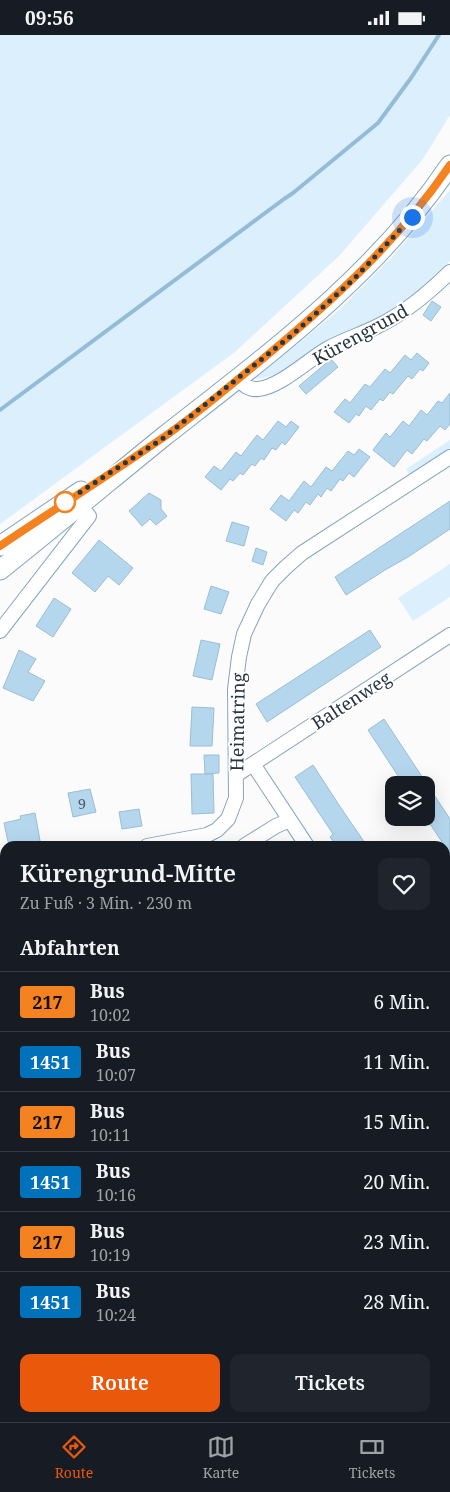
<!DOCTYPE html>
<html lang="de">
<head>
<meta charset="utf-8">
<style>
	:root { --surface:#171b24; --page:#20242c; --text:#f1f3f6; --muted:#9ea1a6; --line:#363941; --accent:#ea580c }
	body { margin:0; font-family:"Noto Serif",serif; background:var(--page); color:var(--text); height:100vh; display:flex; flex-direction:column; font-size:19px; white-space:nowrap }
	* { box-sizing:border-box; margin:0 }
	p { font-size:16px; color:var(--muted) }
	.icon { flex:none; width:28px; height:28px; fill:none; stroke:currentColor; stroke-width:2; stroke-linecap:round; stroke-linejoin:round }
	.map { position:relative; flex:1; overflow:hidden }
	.sheet { position:absolute; left:0px; top:806px; width:450px; height:581px; display:flex; flex-direction:column; background:var(--surface); border-radius:15px 15px 0 0; box-shadow:0 5px 20px #0002 }
	.sheet>* { flex:none }
	.badge { padding:0 10px; border-radius:4px; font-size:18px; line-height:32px }
	.fabs { position:absolute; left:385px; top:741px; display:grid; gap:10px }
	.fabs a { display:grid; place-items:center; width:50px; height:50px; border-radius:10px; background:var(--surface); box-shadow:0 5px 20px #0002; font-size:25px }
	.you { position:absolute; width:25px; height:25px; margin:-12px; border:4px solid #fff; border-radius:50%; background:#1a73e8; box-shadow:0 0 0 8px #1a73e833 }
	.map>.badge { position:absolute; translate:-50% -50%; box-shadow:0 0 0 2px #fff }
	h2 { padding:0 20px; font-size:19px; line-height:45px }
	.round { display:grid; place-items:center; flex:none; width:52px; height:52px; border-radius:10px; background:var(--page) }
	.overview { display:flex; align-items:center; justify-content:space-between; height:85px; padding:0 20px }
	h1 { font-size:24px; font-weight:600; line-height:38px }
	.cta { display:flex; gap:10px; margin-top:auto; padding:10px 20px }
	.cta a { flex:1; height:58px; border-radius:10px; background:var(--accent); color:#fff; font-size:20px; font-weight:600; line-height:58px; text-align:center }
	.cta a+a { background:var(--page); color:var(--text) }
	ul { padding:0; list-style:none }
	li { display:flex; align-items:center; gap:15px; height:60px; padding:0 20px; border-top:1px solid var(--line) }
	li div { flex:1 }
	li b { display:block; font-size:19px }
	li em { font-style:normal }
	li .badge { min-width:55px; font-weight:700; text-align:center }
	.status { display:flex; justify-content:space-between; align-items:center; height:35px; padding:0 25px; background:var(--surface); direction:ltr }
	.status svg { height:14px; fill:currentColor }
	.dock { display:flex; justify-content:space-around; align-items:center; height:70px; border-top:1px solid var(--line); background:var(--surface); font-size:14px; color:var(--muted) }
	.dock a { display:grid; justify-items:center; gap:2px }
	.dock .on { color:var(--accent) }
	.map>svg:first-child { display:block }
	.green { fill:#dbeffd }
	.lines { fill:none; stroke-linecap:round; stroke-linejoin:round }
	.stream { stroke:#94bcd7; stroke-width:4 }
	.building { fill:#b5d7ee; stroke:#9cbdd4 }
	.minor-casing { stroke:#86a6bc; stroke-width:16 }
	.secondary-casing { stroke:#86a6bc; stroke-width:21 }
	.minor { stroke:#fff; stroke-width:14 }
	.secondary { stroke:#fff; stroke-width:19 }
	.line-casing { stroke:#fff; stroke-width:11 }
	.line { stroke:#f58220; stroke-width:8 }
	.walk { stroke:#29363f; stroke-width:5; stroke-dasharray:0 9 }
	.stop-dot { fill:#fff; stroke:#f58220; stroke-width:2.5 }
	.labels { text-anchor:middle; dominant-baseline:central; stroke-width:4; stroke-linejoin:round; paint-order:stroke }
	.number-label { font-size:15px; fill:#4c5e6b }
	.street-label { font-size:18px; fill:#29363f; stroke:#fff }
</style>
</head>
<body>
<div class="status"><b>09:56</b><svg viewBox="0 0 49 12"><path d="M0 12V9h3v3zM5 12V6h3v6zM10 12V3h3v9zM15 12V0h3v12zM26 1h20v11H26zM47 4h2v5h-2z"/></svg></div>
<div class="map">
<svg width="450" height="1387" viewBox="0 0 450 1387">
	<rect width="100%" height="100%" fill="#fbfbfb"/>
	<!-- green -->
	<path class="green" d="M0,0h450v80l-27,44 -84,97 -104,96 -235,172z
		M450,155v71c-26,24 -48,47 -81,62 -16,8 -33,12 -49,22 -22,13 -38,33 -66,34l84,-68 53,-53z
		M450,405v10l-41,24 -3,-5z
		M450,529v33l-37,24 -15,-23z"/>
	<g class="lines">
		<!-- stream -->
		<path class="stream" d="M0,375l284,-211 9,-6 85,-70 33,-45 28,-43"/>
	</g>
	<!-- building -->
	<path class="building" d="M432,266l9,6 -10,14 -8,-6z
		M417,318l12,10 -6,8 -3,-2 -8,10 -4,-3 -15,18 -3,-2 -7,9 -3,-2 -9,11 -5,-4 -7,10 -3,-2 -7,9 -15,-11 11,-13 5,4 15,-19 5,3 15,-18 5,4 15,-18 6,5z
		M331,324l7,8 -32,27 -7,-8z
		M450,358v31l-5,6 -5,-4 -13,15 -3,-2 -12,15 -5,-4 -13,17 -21,-17 13,-17 4,4 13,-16 6,5 12,-16 6,5 11,-14 4,2z
		M278,386l8,6 5,-6 8,6 -14,18 -3,-3 -6,8 -4,-2 -8,12 -3,-2 -6,8 -3,-2 -9,11 -3,-2 -7,8 -3,-2 -9,11 -16,-13 9,-11 7,5 15,-19 5,4 16,-21 6,5z
		M359,414l11,8 -16,20 -5,-4 -6,8 -3,-2 -9,12 -4,-3 -6,9 -3,-3 -8,11 -4,-3 -8,11 -4,-3 -8,11 -16,-12 11,-14 8,6 15,-20 7,6 15,-20 6,4 16,-20 6,4z
		M149,458l12,7v9l6,7 -11,9 -6,-6 -8,7 -13,-15z
		M450,466v28l-42,28 -23,13 -39,25 -11,-18z
		M232,487l17,5 -5,19 -18,-5z
		M99,505l34,28 -14,17 -11,-9 -13,16 -23,-19z
		M256,513l11,4 -4,13 -11,-4z
		M211,551l18,6 -8,22 -17,-5z
		M54,563l17,11 -18,28 -17,-11z
		M370,595l11,17 -114,75 -11,-18z
		M201,605l19,4 -8,36 -19,-4z
		M19,615l17,9 -8,13 17,9 -12,20 -30,-13z
		M192,672l22,1 -2,38h-22z
		M384,684l66,100v35l-24,-36v-33h-22l-36,-55z
		M204,720h15v18l-14,1z
		M313,730l26,40 28,41h-30l-7,-9 3,-3 -38,-57z
		M191,739h22l1,39 -22,1z
		M90,754l6,23 -23,5 -5,-24z
		M139,774l3,17 -20,3 -3,-17z
		M35,778l6,33h-32l-5,-23 17,-4 -1,-3z"/>
	<g class="lines">
		<defs>
			<path id="minor" d="M238,344c6,6 11,11 20,10 22,-2 50,-29 69,-40 16,-9 33,-14 49,-22 29,-14 51,-33 74,-55
				M0,596l89,-115 -16,-17
				M253,729l54,82
				M236,740l214,-140
				M147,811l60,-11 10,-5 11,-11 8,-21 -1,-109 4,-32 5,-23 14,-30 14,-23 14,-14 16,-14 148,-96
				M244,811l32,-20 14,-6
				M0,833l5,1
				M445,1302l5,-4
				M327,1387l7,-5"/>
			<path id="secondary" d="M0,511l81,-55
				M0,535c55,-44 108,-88 162,-132 104,-82 213,-161 288,-273"/>
		</defs>
		<!-- minor casing -->
		<use href="#minor" class="minor-casing"/>
		<!-- secondary casing -->
		<use href="#secondary" class="secondary-casing"/>
		<!-- minor -->
		<use href="#minor" class="minor"/>
		<!-- secondary -->
		<use href="#secondary" class="secondary"/>
	</g>
	<g class="lines">
		<defs>
			<path id="line" d="M0,511c53,-36 108,-70 161,-107 34,-23 66,-51 98,-77 71,-59 139,-120 191,-197"/>
		</defs>
		<!-- line casing -->
		<use href="#line" class="line-casing"/>
		<!-- line -->
		<use href="#line" class="line"/>
		<!-- walk -->
		<path class="walk" d="M65,467l97,-63 130,-104 63,-57 57,-61"/>
	</g>
	<!-- markers -->
	<circle class="stop-dot" cx="65" cy="467" r="10"/>
	<g class="labels">
		<!-- number labels -->
		<g class="number-label">
			<text x="82" y="768">9</text>
		</g>
		<!-- street labels -->
		<g class="street-label">
			<text transform="translate(360 299) rotate(-29)">Kürengrund</text>
			<text transform="translate(351 665) rotate(-33)">Baltenweg</text>
			<text transform="translate(237 687) rotate(-89)">Heimatring</text>
		</g>
	</g>
</svg>
<div class="fabs">
<a><svg class="icon" aria-label="layers" viewBox="0 0 24 24"><path d="M12 4l9 5-9 5-9-5zM3 14l9 5 9-5"/></svg></a>
</div>
<div class="you" style="left:412px;top:182px"></div>
<section class="sheet">
<div class="overview"><div><h1>Kürengrund-Mitte</h1><p>Zu Fuß · 3 Min. · 230 m</p></div><a class="round"><svg class="icon" aria-label="heart" viewBox="0 0 24 24"><path d="M12 20l-8-8c-3-5 5-10 8-4 3-6 11-1 8 4z"/></svg></a></div>
<h2>Abfahrten</h2>
<ul>
<li><span class="badge" style="background:#f58220;color:#111">217</span><div><b>Bus</b><p>10:02</p></div><em>6 Min.</em></li>
<li><span class="badge" style="background:#0072bc;color:#fff">1451</span><div><b>Bus</b><p>10:07</p></div><em>11 Min.</em></li>
<li><span class="badge" style="background:#f58220;color:#111">217</span><div><b>Bus</b><p>10:11</p></div><em>15 Min.</em></li>
<li><span class="badge" style="background:#0072bc;color:#fff">1451</span><div><b>Bus</b><p>10:16</p></div><em>20 Min.</em></li>
<li><span class="badge" style="background:#f58220;color:#111">217</span><div><b>Bus</b><p>10:19</p></div><em>23 Min.</em></li>
<li><span class="badge" style="background:#0072bc;color:#fff">1451</span><div><b>Bus</b><p>10:24</p></div><em>28 Min.</em></li>
</ul>
<div class="cta"><a>Route</a><a>Tickets</a></div>
</section>
</div>
<nav class="dock">
<a class="on"><svg class="icon" aria-label="directions" viewBox="0 0 24 24"><path d="M12 3l9 9-9 9-9-9zM9 14v-3h6M13 9l2 2-2 2"/></svg>Route</a>
<a><svg class="icon" aria-label="map" viewBox="0 0 24 24"><path d="M3 6l6-2 6 2 6-2v14l-6 2-6-2-6 2zM9 4v14M15 6v14"/></svg>Karte</a>
<a><svg class="icon" aria-label="tickets" viewBox="0 0 24 24"><path d="M3 7h18v10H3zM15 7v10"/></svg>Tickets</a>
</nav>
</body>
</html>
